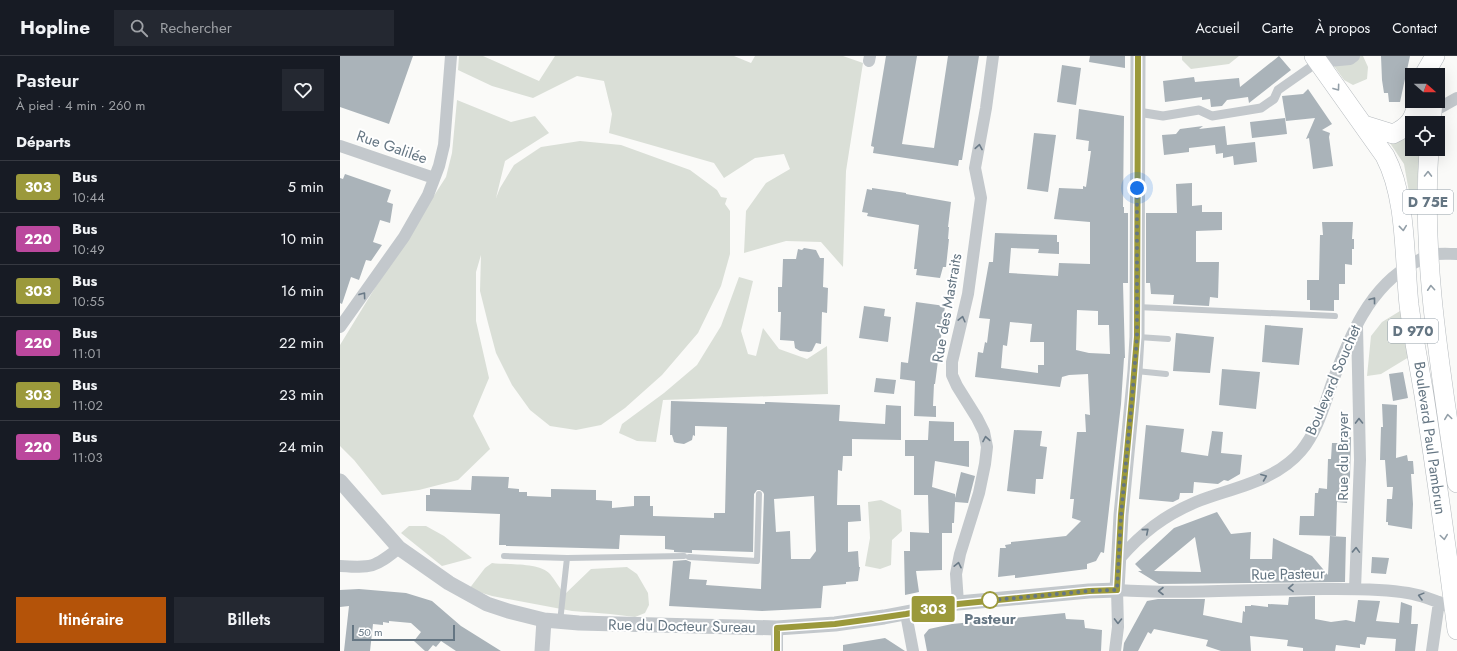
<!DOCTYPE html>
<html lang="fr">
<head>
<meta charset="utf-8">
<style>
	:root { --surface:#171b24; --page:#242831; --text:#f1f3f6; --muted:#9ea1a6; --line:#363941; --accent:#b45309 }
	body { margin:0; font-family:Jost,sans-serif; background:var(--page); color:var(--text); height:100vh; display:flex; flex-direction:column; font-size:15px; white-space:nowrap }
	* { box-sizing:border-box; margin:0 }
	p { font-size:13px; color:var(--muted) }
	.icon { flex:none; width:22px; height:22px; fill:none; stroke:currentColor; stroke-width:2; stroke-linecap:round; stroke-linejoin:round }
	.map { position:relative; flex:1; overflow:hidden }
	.side { display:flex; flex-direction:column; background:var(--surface); width:340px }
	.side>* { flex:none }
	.badge { padding:0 8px; border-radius:3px; font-size:14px; line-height:26px }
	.needle { width:26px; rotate:110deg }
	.fabs { position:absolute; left:1065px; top:12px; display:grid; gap:8px }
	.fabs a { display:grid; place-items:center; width:40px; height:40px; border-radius:0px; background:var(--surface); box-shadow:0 4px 16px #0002; font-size:20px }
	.scale { position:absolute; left:12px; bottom:10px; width:103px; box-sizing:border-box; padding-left:4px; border:2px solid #657683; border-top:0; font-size:11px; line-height:14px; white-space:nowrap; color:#657683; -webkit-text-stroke:3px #fff; paint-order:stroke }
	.you { position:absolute; width:20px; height:20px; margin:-10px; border:3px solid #fff; border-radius:50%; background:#1a73e8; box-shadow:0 0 0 6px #1a73e833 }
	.map>.badge { position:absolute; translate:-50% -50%; box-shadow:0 0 0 2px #fff }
	h2 { padding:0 16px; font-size:15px; line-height:36px }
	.round { display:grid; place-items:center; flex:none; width:42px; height:42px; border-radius:0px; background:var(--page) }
	.headline { display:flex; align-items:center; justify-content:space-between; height:68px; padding:0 16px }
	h1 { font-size:19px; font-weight:600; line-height:30px }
	.action { display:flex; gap:8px; margin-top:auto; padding:8px 16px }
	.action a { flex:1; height:46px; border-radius:0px; background:var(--accent); color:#fff; font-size:16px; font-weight:600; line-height:46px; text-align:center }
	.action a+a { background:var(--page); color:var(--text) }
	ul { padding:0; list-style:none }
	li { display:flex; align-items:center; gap:12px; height:52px; padding:0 16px; border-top:1px solid var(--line) }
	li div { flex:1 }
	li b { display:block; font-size:15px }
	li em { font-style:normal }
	li .badge { min-width:44px; font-weight:700; text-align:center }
	header { display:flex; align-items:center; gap:24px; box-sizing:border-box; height:56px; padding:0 20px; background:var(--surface); border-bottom:1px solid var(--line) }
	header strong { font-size:19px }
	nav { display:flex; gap:22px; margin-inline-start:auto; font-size:14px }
	.search { width:280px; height:36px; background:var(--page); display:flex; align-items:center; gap:10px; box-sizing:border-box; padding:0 14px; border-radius:0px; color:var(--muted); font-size:15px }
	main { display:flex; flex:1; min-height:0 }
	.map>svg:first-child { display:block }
	.green { fill:#dadfd7 }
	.building { fill:#aab3b9; fill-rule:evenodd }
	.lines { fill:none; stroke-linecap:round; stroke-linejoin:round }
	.primary-casing { stroke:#b5babe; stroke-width:20 }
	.service { stroke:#c3c8cc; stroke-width:6 }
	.pedestrian { stroke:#c3c8cc; stroke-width:9 }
	.minor { stroke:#c3c8cc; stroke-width:12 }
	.tertiary { stroke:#c3c8cc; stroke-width:15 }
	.primary { stroke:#fff; stroke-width:19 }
	.oneway { stroke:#939fa8 }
	.oneway2 { stroke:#6a7a87 }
	.line-casing { stroke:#fff; stroke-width:9 }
	.line { stroke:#9b993b; stroke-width:6 }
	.walk { stroke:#657683; stroke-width:4; stroke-dasharray:0 7.2 }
	.stop-dot { fill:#fff; stroke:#9b993b; stroke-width:2 }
	.labels { text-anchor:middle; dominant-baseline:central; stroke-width:4; stroke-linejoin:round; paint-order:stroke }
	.shield { fill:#fff; stroke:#939fa8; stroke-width:1 }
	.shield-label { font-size:14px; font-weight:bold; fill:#657683 }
	.street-label { font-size:15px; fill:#657683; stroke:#fff }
	.stop-label { font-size:15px; font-weight:bold; fill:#657683; stroke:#fff }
</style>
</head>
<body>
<header>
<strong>Hopline</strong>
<div class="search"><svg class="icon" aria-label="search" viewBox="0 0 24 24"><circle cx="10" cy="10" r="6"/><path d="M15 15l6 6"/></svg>Rechercher</div>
<nav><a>Accueil</a><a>Carte</a><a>À propos</a><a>Contact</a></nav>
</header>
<main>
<section class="side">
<div class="headline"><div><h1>Pasteur</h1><p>À pied · 4 min · 260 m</p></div><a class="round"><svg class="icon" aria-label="heart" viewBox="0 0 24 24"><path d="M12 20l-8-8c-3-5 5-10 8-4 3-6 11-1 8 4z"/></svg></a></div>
<h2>Départs</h2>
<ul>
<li><span class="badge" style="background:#9b993b;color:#fff">303</span><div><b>Bus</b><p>10:44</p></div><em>5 min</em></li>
<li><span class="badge" style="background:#bb489d;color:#fff">220</span><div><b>Bus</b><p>10:49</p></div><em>10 min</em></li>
<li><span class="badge" style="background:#9b993b;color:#fff">303</span><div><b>Bus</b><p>10:55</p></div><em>16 min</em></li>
<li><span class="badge" style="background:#bb489d;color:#fff">220</span><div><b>Bus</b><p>11:01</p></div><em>22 min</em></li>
<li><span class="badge" style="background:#9b993b;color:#fff">303</span><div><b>Bus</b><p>11:02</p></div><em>23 min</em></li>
<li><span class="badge" style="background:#bb489d;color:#fff">220</span><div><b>Bus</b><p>11:03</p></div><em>24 min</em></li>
</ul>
<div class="action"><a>Itinéraire</a><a>Billets</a></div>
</section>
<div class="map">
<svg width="1117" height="595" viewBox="0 0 1117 595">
	<rect width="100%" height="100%" fill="#fafaf8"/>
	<!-- green -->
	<path class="green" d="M119,0h24l56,25 16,-25h179l17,7 4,-7h88l20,7 -17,108 -3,96 -22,-25 -35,-1 -42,12 2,-42 20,-28 24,-14 -6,-15 -29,4 -31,20 -10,-15 -105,-30 3,-19 -8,-33 -27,-5 -44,22 -41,-12 -34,-16z
		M842,0h57l-10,8 -38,5 -9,-9z
		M987,0h36l5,11 -1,12 -14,6 -9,-5z
		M117,44l54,22 24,-6 14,17 -44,28 -9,37 4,-10 14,-23 27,-18 39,-6 41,4 69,25 27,20 4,7 6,1 -2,6 5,7v43l-9,32 -23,47 -36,42 -37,33 -24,17 -25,5 -26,-4 -20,-16 -18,-25 -16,-32 -8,-30 -8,-32 1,-36 -5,17v49l13,57 -16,38 17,33 -32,31 -39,10 -37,5 -28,-35 -14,-14v-101l41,-67 65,-101 6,-24z
		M1072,75v18h8l-3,41 -8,2 -5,-28 -16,-24z
		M399,221l14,4 -12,50 7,23 8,2 7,-28 16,21 28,10 20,-13 1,48 -165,6 -7,42 -19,-1 -18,-8 3,-9 42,-31 33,-28 24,-39z
		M1060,255l5,4 4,42 -28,17 -14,2 4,-40 11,-14z
		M541,444l20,10 1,21 -10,9 -1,25 -11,4 -15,-3 5,-28 -2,-36z
		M69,470h17l18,10 28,22 -30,8 -41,-33z
		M152,507c15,2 48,-1 58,11 5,6 9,14 15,20l26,-25 36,-2 10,7 11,19 1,12 -4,8 -10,4 -25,-3 -38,-3 -80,-15 -23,-7 16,-21z"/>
	<!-- building -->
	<path class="building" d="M0,0h73l-24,68 -49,-17z
		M546,0h31l-15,88 32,4 14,-92h31l-17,104h-3l-1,6 -85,-13 1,-6 -3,-1z
		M750,0h35v12l-36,-6z
		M939,0l12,14 -42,33 -1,-6 -21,3 -5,6 -11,1 -1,-8 -8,1v-3l-37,5 -2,-21 31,-4 1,5 44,-4 1,9z
		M1041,0h29l-10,46h-11l-1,-9h-4l-2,-13z
		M722,9l19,3 -5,37 -19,-3z
		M968,33l24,35 -10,6 8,3 -1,4 4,29 -20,3 -4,-31 -3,1 9,-21 -29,3 -4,-25 21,-2z
		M739,53l45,7 -1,91h1v6h4v70h-5l2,75h-1l-3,46 -17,149 -3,-1 -5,9 -9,3v5l-72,9v-3l-17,2 2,-29h6l-1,-3 6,-1v-2l55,-6 15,-15 -9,-3 2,-19h-4l7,-67h9l-1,-18 5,1 -2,-41 -19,1 -7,2 -2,10 -85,-10 3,-25 5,1 2,-11 2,1 3,-24 -11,-1 10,-56h4l2,-29 62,2v7h2v12l-21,-1 1,-4 -28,-1 -2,25 49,3 1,-13 31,1v-42l-36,-3 5,-31 24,1v-3l3,1 5,-36h-3l1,-10 -13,-2zM737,254l21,1v14h11l1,29 -21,-1 -13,-3zM670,266l22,2 -2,18h14v23h-6v8l-37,-5 2,-23 4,1z
		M945,62l2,16 -35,4 -2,-16z
		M863,70l-4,3 26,-3 2,19 28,-3 2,20 -23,3 -1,-9 -10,2v-5l-7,1 -1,-9 -26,3v4l-25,3 -2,-20 14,-1 4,-5z
		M694,77l22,2 -8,57 -21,-3z
		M5,118l46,16 -4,12 6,2 -3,19 -10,-3 -7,22 9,3 -11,16 -5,-1 -7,20 -8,-3 -9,27 -2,-1v-125l3,1z
		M852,127v23l10,-1v7h20v18l-26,1v31h23l-1,36 -8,-1 -1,9 -36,-2 1,-9 -23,-1 -1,-11h-4v-70h31l-1,-29z
		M532,132l34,5v1l45,8 -3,25h1l-1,12h1l-3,28h-3l-3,11 -24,-3 1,-6h-3l5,-44 -52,-9 1,-3 -6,-1 5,-23 5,1z
		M982,166h31l-1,17h2v10h-2v16l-7,-1v20h-6v16h-5v11l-24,-1v-10h-3v-20h12l1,-45h3z
		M464,192l12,2 4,8h4l-1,29 5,1 -1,25 -5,-1 -1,32 -5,-1 -4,8 -3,1 -9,-1 -5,-3 -1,-7 -14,-1 1,-28h-3v-25h4l1,-28h13l2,-10 4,1z
		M576,246l29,4 -10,78h-1l-1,22h3v11l-22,-1 1,-35 -15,-2 1,-17 7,1z
		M524,250l21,3 -1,7 7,1 -3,25 -29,-4z
		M925,269l38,3 -4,37 -37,-3z
		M836,277l38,4 -4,36 -37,-2z
		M882,313l38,3 -4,37 -37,-4z
		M1063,316l5,26 -15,3 -4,-27z
		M536,322l20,2 -2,14 -20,-2z
		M331,345l94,3v-2h3l72,3 -1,16 46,3 1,-19 15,1v34l-49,-1v17h-9l-1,15 -4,-1 -1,35h23l1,16 -13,1v30l10,-1 1,16h1l-2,14 -12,1v2l-23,2 -2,22 -59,3 -93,-5 4,-45 13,-1 5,2 -2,17 18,1 -1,5 55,4 3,-95 -1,-2 -3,-2h-3l-3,4 -1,58 -61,-2v3l-18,-1v-2l-9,-1v-13l-45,-1 -1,14 -113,-3v-1h-7l1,-31 -74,-3v-16h4v-6l41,1 1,-14 37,1 -1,11 11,1v3h8v4l24,1v-8l45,1v10l16,1v7l22,-2v-10h16v10h3v10l61,2v-5h11l2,-86 -32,-1v10l-2,-1 -1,5 -8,4 -7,-1 -3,-1 -2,-7h-2zM474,440l2,55 -6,8h-19l-1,-28 -14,1 -2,-33z
		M1042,348l15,1 -1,53 11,-3 1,6h5l1,13h-3l2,30 -1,25 -24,-4v-3h-2l1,-23h5l1,-12h-6l-2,-27h-5l1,-33h2z
		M589,365l25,1v19h15v26l-34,-6 -3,26 23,7v4l6,-26 14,4 -7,27 -13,-1 -1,21h-2v10h-10v37l-26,1 3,21 -14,3 -1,-44h6v-19l19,1 -1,-38h-14v-39h-9v-16h23z
		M806,369l38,4 -3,23 27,4 4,-25 11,1 -2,21 21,2 -2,19 -12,7 -4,-1 -6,4 -24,-2 -1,11h-13l-1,6 -6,3 -34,-3z
		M674,374l28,1 -2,15 7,1 -4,32h-7l-1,15 -28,-3z
		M1000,380l11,1 -1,41 -3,25 -10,-1 -1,34 -37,-1 1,-19h14l1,-23h3l1,-5 8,1 1,-30h3l1,-16h7z
		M877,456l14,22 20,-2 -1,27h22l1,-21 39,18 16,19 2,-39 16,1 -1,45 -186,2 -21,-13h4l-7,-7 39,-36zM855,481l6,35 -47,-1z
		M1032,501l17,1 -3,16 -15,-1z
		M19,533l47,4 26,8 29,25 40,25h-45l-15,-10 -5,6 -3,-2 -5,6h-3l-11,-10 7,-9 -10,-9 -22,-2v2l-6,-1v3l-10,-1 -3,27h-26l5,-45 -9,1v-17z
		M975,540v23l16,3 15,-2 9,2 3,-22 22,1 -4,20 23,2 2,-21 11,4 -1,18h7l-3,27h-20l1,-12 -29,-2 -2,8 -5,-1v4l-24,-3 -1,6h-32v-3l-16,-2 1,-6 -38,-4 1,15h-30l-15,-5 2,-6 -54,-11 -3,5 -3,-2 -10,19h-15l1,-8 23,-42 11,-2h47l-2,16 39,8 1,-12 2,1v-6h6v-1l17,2v-3l20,1 1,-8z
		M725,557l1,6 18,1 1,8 17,2 -1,21h-174l-3,-16 5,-6 23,-5z
		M545,582l20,13h-62v-6z"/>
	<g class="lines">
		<defs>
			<path id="primary" d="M974,0l71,100c22,42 19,102 24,149 4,30 10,60 15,90 12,78 23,156 33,235
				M1084,19l11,-19
				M1091,67l2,-22
				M1024,69l29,9c17,-8 21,-15 25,-33
				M1089,93c-8,112 12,223 28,334"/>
		</defs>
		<!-- primary casing -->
		<use href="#primary" class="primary-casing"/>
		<!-- service -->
		<path class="service" d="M797,251l198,9
			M798,281l30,2
			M796,315l30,3
			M164,500l63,2
			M349,501l68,4 2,-67
			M220,566l7,-64 117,-2"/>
		<!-- pedestrian -->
		<path class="pedestrian" d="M798,56l25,4 36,-6 13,6 49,-8 13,-9 4,-9 40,-28"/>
		<!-- minor -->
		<path class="minor" d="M529,5l1,-5
			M978,6l32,-3 4,-3
			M1092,56l25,-14
			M0,90l94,32
			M0,271l64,-90 24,-42 11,-29 5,-21 7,-89
			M779,503c23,-26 44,-43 77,-57 35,-14 79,-20 105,-51 16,-19 23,-45 31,-68 17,-45 37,-97 82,-120 5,-2 10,-7 16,-8 9,-2 18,-1 27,-1
			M0,510c32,2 34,2 59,-18
			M1015,533l5,-129 -3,-133
			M618,547l-2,-29 4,-20 19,-61 6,-29 2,-17 -3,-15 -7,-14 -20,-32 -5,-11v-13l16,-68 13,-96 -6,-30 11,-60 7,-52
			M566,558l7,37
			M437,595v-23
			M775,595l3,-24 -1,-37c73,5 146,-2 219,-1 24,0 49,0 72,4 18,3 33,10 49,17
			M1092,595l7,-49"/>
		<!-- tertiary -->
		<path class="tertiary" d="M0,425l59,67 50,35 38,21 21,7 36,9 35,3 198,5 58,-4 49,-7 74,-14 131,-12 28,-1 4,-75 14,-144 2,-34 1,-281
			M202,595l2,-31"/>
		<!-- primary -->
		<use href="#primary" class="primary"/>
	</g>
	<!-- one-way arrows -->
	<defs><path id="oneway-chevron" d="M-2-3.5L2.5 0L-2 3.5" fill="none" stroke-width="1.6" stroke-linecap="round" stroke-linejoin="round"/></defs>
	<g class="oneway">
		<use href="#oneway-chevron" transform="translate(997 32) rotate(54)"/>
		<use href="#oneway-chevron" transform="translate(1088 118) rotate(-89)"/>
		<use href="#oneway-chevron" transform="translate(1063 172) rotate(84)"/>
		<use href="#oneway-chevron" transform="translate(1091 232) rotate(-94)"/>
		<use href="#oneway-chevron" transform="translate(1108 361) rotate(-98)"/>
		<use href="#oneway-chevron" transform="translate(1104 481) rotate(82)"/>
	</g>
	<g class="oneway2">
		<use href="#oneway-chevron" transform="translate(639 91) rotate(-80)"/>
		<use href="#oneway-chevron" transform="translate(23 239) rotate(-54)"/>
		<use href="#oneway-chevron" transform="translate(1033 244) rotate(-52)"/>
		<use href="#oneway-chevron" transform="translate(622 263) rotate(-76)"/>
		<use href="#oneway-chevron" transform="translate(1019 365) rotate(-91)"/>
		<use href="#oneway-chevron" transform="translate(646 383) rotate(-100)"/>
		<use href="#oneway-chevron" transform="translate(924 421) rotate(-22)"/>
		<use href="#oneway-chevron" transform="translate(806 475) rotate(-40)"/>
		<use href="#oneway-chevron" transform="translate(1016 494) rotate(-88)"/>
		<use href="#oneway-chevron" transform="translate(618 509) rotate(-78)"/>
		<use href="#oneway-chevron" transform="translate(951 532) rotate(179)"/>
		<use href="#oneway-chevron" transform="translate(821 535) rotate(-180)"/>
		<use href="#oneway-chevron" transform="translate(1081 540) rotate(-165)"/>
		<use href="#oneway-chevron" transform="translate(778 565) rotate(91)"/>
	</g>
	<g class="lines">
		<defs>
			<path id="line" d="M437,595v-23l58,-4 37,-5 34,-5 52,-10 131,-13 28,-1 4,-75 11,-116 5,-62 1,-281"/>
		</defs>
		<!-- line casing -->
		<use href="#line" class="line-casing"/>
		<!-- line -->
		<use href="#line" class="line"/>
		<!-- walk -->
		<path class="walk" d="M650,544l-6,1 105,-10 28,-1 4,-75 11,-116 5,-62v-149"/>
	</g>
	<!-- markers -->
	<circle class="stop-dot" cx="650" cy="544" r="8"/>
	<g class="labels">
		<!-- shield labels -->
		<g class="shield">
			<rect x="1063" y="134" width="50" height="24" rx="3"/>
			<rect x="1048" y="263" width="50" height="24" rx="3"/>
		</g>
		<g class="shield-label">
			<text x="1088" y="146">D 75E</text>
			<text x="1073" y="275">D 970</text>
		</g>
		<!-- street labels -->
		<g class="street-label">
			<text transform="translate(52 91) rotate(19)">Rue Galilée</text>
			<text transform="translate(607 252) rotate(-80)">Rue des Mastraits</text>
			<text transform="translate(993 324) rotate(-67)">Boulevard Souchet</text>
			<text transform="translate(1090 382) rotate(82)">Boulevard Paul Pambrun</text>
			<text transform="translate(1003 400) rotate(-90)">Rue du Brayer</text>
			<text transform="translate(948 518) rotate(-1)">Rue Pasteur</text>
			<text transform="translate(342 570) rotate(1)">Rue du Docteur Sureau</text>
		</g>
		<!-- stop labels -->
		<g class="stop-label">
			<text x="650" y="563">Pasteur</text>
		</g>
	</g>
</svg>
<div class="fabs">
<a><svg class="needle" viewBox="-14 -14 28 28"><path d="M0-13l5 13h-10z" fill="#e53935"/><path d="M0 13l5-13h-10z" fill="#9ea1a6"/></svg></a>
<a><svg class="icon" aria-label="locate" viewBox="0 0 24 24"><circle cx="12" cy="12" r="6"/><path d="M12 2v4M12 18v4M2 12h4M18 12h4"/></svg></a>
</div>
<div class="scale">50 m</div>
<div class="you" style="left:797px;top:132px"></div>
<b class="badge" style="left:593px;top:553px;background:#9b993b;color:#fff">303</b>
</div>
</main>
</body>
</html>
